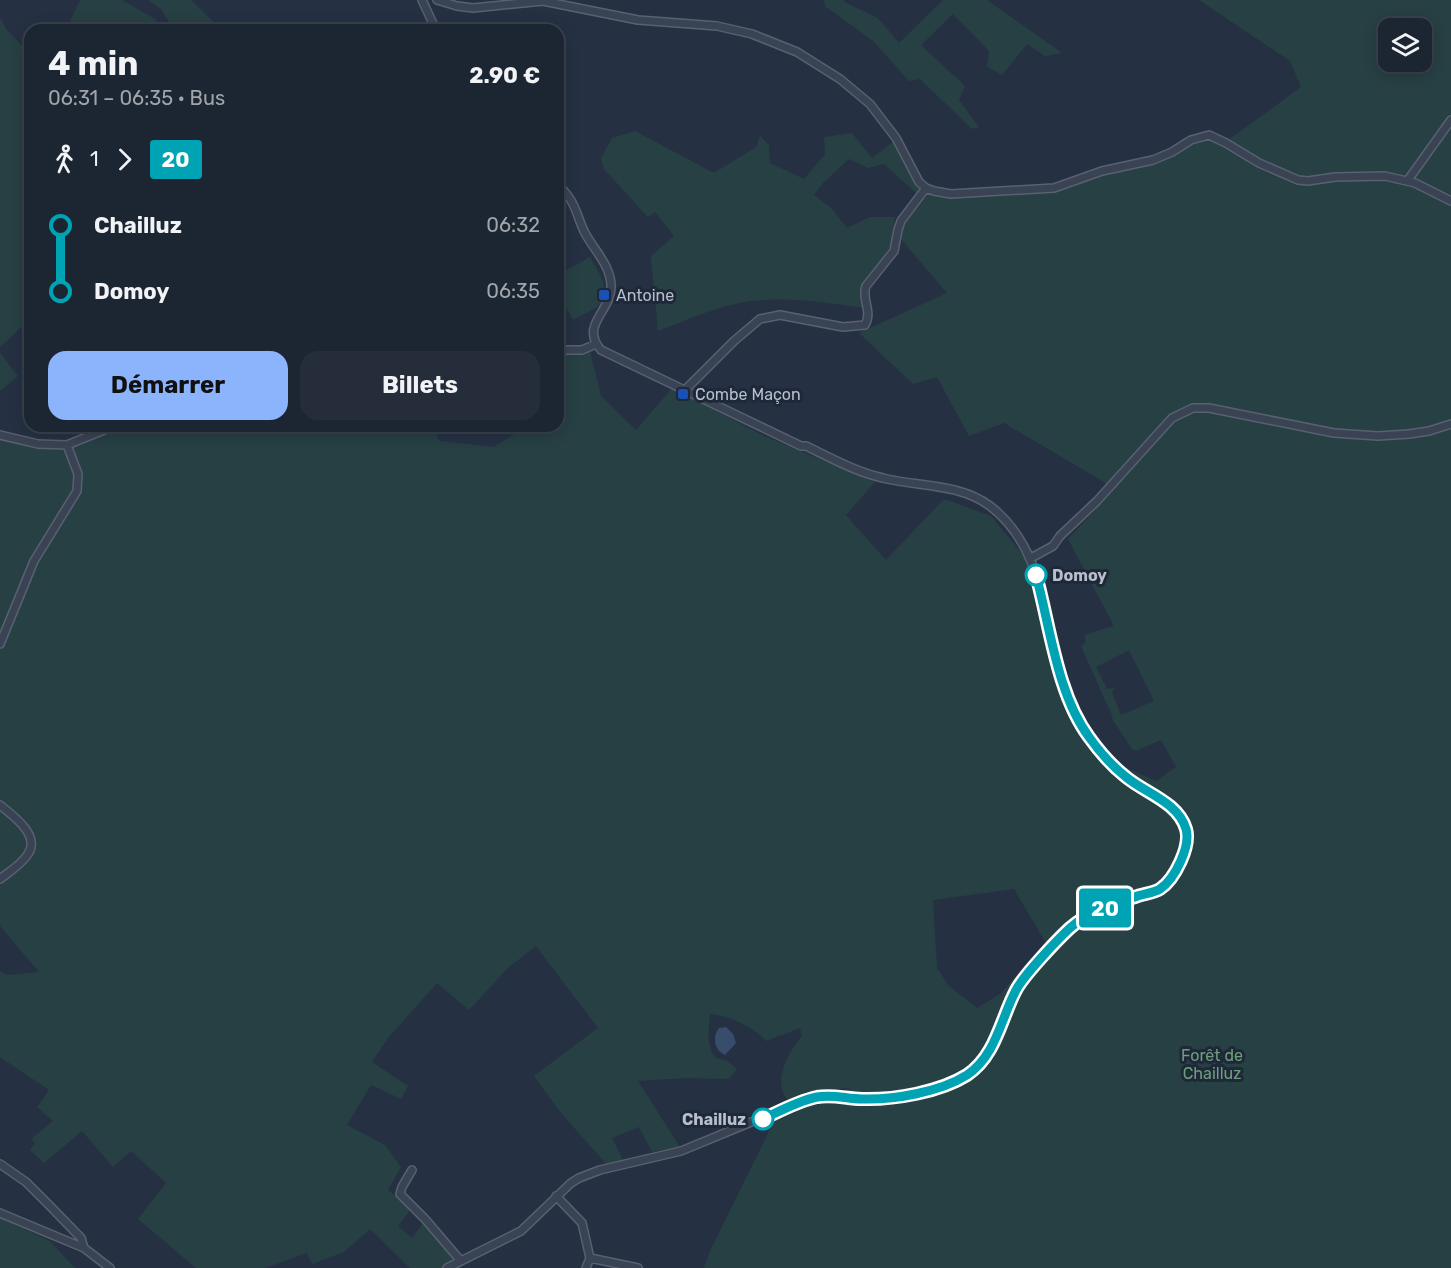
<!DOCTYPE html>
<html lang="fr">
<head>
<meta charset="utf-8">
<style>
	:root { --surface:#1c2532; --page:#252d3a; --text:#f1f3f6; --muted:#a0a5ac; --line:#3a424d; --accent:#8cb4fd }
	body { margin:0; font-family:Rubik,sans-serif; background:var(--page); color:var(--text); height:100vh; display:flex; flex-direction:column; font-size:22px; white-space:nowrap }
	* { box-sizing:border-box; margin:0 }
	p { font-size:20px; color:var(--muted) }
	.icon { flex:none; width:33px; height:33px; fill:none; stroke:currentColor; stroke-width:2; stroke-linecap:round; stroke-linejoin:round }
	.map { position:relative; flex:1; overflow:hidden }
	.side { position:absolute; left:24px; top:24px; width:540px; height:408px; display:flex; flex-direction:column; background:var(--surface); border-radius:18px; box-shadow:0 3px 15px #0003,0 0 0 2px var(--line) }
	.side>* { flex:none }
	.badge { padding:0 12px; border-radius:4px; font-size:21px; line-height:39px }
	.controls { position:absolute; left:1378px; top:18px; display:grid; gap:12px }
	.controls a { display:grid; place-items:center; width:54px; height:54px; border-radius:12px; background:var(--surface); box-shadow:0 3px 15px #0003,0 0 0 2px var(--line); font-size:30px }
	.map>.badge { position:absolute; translate:-50% -50%; box-shadow:0 0 0 3px #fff }
	.legs { display:flex; align-items:center; gap:9px; height:66px; padding:0 24px; font-size:20px }
	.legs p { margin-inline-start:auto }
	.headline { display:flex; align-items:center; justify-content:space-between; height:102px; padding:0 24px }
	h1 { font-size:33px; font-weight:700; line-height:45px }
	.primary-button { display:flex; gap:12px; margin-top:auto; padding:12px 24px }
	.primary-button a { flex:1; height:69px; border-radius:18px; background:var(--accent); color:#111; font-size:24px; font-weight:700; line-height:69px; text-align:center }
	.primary-button a+a { background:var(--page); color:var(--text) }
	ul { padding:0 24px; list-style:none }
	li { display:flex; align-items:center; gap:21px; height:66px; font-size:22px }
	li i { display:grid; place-items:center; width:9px; height:100%; margin:0 8px; background:currentColor }
	li i::after { content:''; width:15px; height:15px; margin:-8px; border:4px solid; border-radius:50%; background:var(--surface) }
	li p { margin-inline-start:auto }
	li:first-child i { background:linear-gradient(#0000 50%,currentColor 0) }
	li:last-child i { background:linear-gradient(currentColor 50%,#0000 0) }
	.map>svg:first-child { display:block }
	.green { fill:#274044; fill-rule:evenodd }
	.water { fill:#384c6b }
	.lines { fill:none; stroke-linecap:round; stroke-linejoin:round }
	.minor-casing { stroke:#586170; stroke-width:10 }
	.minor { stroke:#3a4353; stroke-width:7 }
	.line-1-casing { stroke:#fff; stroke-width:14 }
	.line-1 { stroke:#00a3b4; stroke-width:9 }
	.transit-dot { fill:#1a4fb4; stroke:#1e2838; stroke-width:2 }
	.stop-1-dot { fill:#fff; stroke:#00a3b4; stroke-width:3 }
	.labels { text-anchor:middle; dominant-baseline:central; stroke-width:6; stroke-linejoin:round; paint-order:stroke }
	.poi-label { font-size:16px; fill:#b7bfcd; stroke:#1e2838; text-anchor:start }
	.stop-label { font-size:16px; font-weight:bold; fill:#b7bfcd; stroke:#1e2838; text-anchor:start }
	.park-label { font-size:16px; fill:#6d9f7a; stroke:#1e2838 }
</style>
</head>
<body>
<div class="map">
<svg width="1451" height="1268" viewBox="0 0 1451 1268">
	<rect width="100%" height="100%" fill="#253143"/>
	<!-- green -->
	<path class="green" d="M80,0h42l33,19 9,11h-98z
		M148,0h43l31,30h-48l-13,-21z
		M824,0h20v2l34,16 21,25 44,-43h44l75,53 -17,3 -18,-12 -25,31 -15,-8 2,-16 -36,-37 -32,31 44,41 -6,14 20,27 -7,2 -52,-50 -11,2 -36,-40 -48,-35z
		M1199,0h252v1268h-747l6,-17 67,-136 74,-27 -30,2 -29,12c-24,-14 -3,-51 10,-66l-2,-8 -34,13c-13,-15 -37,-25 -56,-27 -1,15 -5,31 6,44l10,2 11,9 -8,10 -44,-1 -47,3 42,66 -28,5 -13,-25 -27,11 12,24 -16,4 -47,-53 -27,-37 64,-48 -62,-82 -27,21 -40,43 -32,-27 -49,55 -16,24 36,24 -7,13 -30,-14 -24,40 38,20 16,22 -13,23 23,19 -13,17 14,12 11,-15 31,36 -12,9h-32l-40,-39 -26,23 -32,12 -5,-11 -42,15h-69l-58,-49 28,-36 -35,-32 -18,16 -31,-36 -38,32 -14,-13 5,-7 -4,-4 22,-18 -16,-14 12,-17 -49,-33v-86l7,4 32,-3 -39,-46v-494l77,15 44,-21h312l6,15 55,6 33,-21h31v-72l32,-3 11,45 35,34 36,-42 92,48 111,46 -29,33 40,45 58,-61 47,17 40,48 45,142 12,23 29,35 39,17 20,-14 -15,-27 -25,11 -4,-2 -20,-30 1,-1 -32,-72 5,-4 -2,-7 29,-9v-2l-45,-85 43,-46 -7,-11 -100,-59 -35,13 -32,-59 -24,7 -54,-51 88,-40 -47,-55 1,-9 27,-34 23,1 108,-5 59,-21 40,-8 49,-24 16,6 78,-57 -11,-26zM1389,28h33v34h-33zM1129,650l25,51 -33,14 -9,-23 3,-4 -8,1 -11,-22zM1014,889l32,54 -46,51 -23,14 -28,-22 -12,-18 -4,-68z
		M0,18l7,12 23,24v265l-30,28z
		M635,131l79,42 42,-26 4,-11 9,9 1,18 34,16 21,-25 -1,-17 28,-4 20,25 21,-16 17,34 10,11 -4,6 -32,-29 -16,4 -19,-9 -26,24 -9,12 17,13 16,20 23,-11h25l-3,32 -31,37 2,22c-33,-5 -64,-10 -98,-8 -37,1 -73,18 -107,31l-7,-75 23,-20 -19,-24 -7,5 -44,-48 -3,-11 11,-20z
		M590,257c7,12 24,36 8,49 -6,5 -17,9 -25,14l-15,-26v-19z
		M0,353l18,23 -18,15z
		M0,1218l50,23 25,27h-75z"/>
	<!-- water -->
	<path class="water" d="M726,1027l7,7 3,9 -11,12c-11,-5 -13,-18 -6,-27z"/>
	<g class="lines">
		<defs>
			<path id="minor" d="M422,0l14,30
				M437,0l20,6 16,2 70,-7 95,19 79,6 35,8 45,18 43,27 30,25 26,34 23,44 7,6 8,3 17,3 103,-6 48,-17 51,-11 19,-8 19,-12 18,-5 17,8 33,20 39,17 10,1 27,-4 50,-1 30,7 36,18
				M1408,180l43,-60
				M558,350h24l14,-6
				M684,391l50,-50 26,-22 20,-4 63,12 22,-2c8,-14 -4,-26 1,-39l28,-35 4,-21 3,-9 25,-33
				M0,435l38,9 29,1 47,-19
				M1031,558l22,-12 7,-10 37,-35 75,-83 21,-10h16l125,25 44,3 31,-2 20,-3 22,-7
				M0,644l34,-83 43,-70 1,-17 -11,-29
				M0,805c12,10 41,30 28,49 -6,10 -19,18 -28,25
				M0,1164l26,18 24,24 31,32 3,10
				M412,1170l-10,17 -2,7 25,25 35,41
				M556,1196l26,27 8,35
				M0,1213l84,35 26,20
				M590,1258l48,10
				M447,1268l74,-37 50,-48 8,-5 21,-8 81,-19 119,-49c11,-3 21,-6 33,-6 13,0 25,3 38,3 28,0 73,-9 97,-25 29,-20 32,-57 49,-85 3,-7 10,-12 14,-17 12,-14 24,-29 37,-42 18,-16 42,-26 64,-33 8,-2 19,-4 27,-8 14,-7 25,-31 28,-46 7,-34 -46,-51 -65,-69 -16,-15 -31,-32 -43,-51 -40,-68 -21,-165 -89,-217 -31,-23 -72,-19 -107,-28 -27,-6 -52,-20 -77,-32h-5l-200,-96c-22,-25 11,-39 10,-64 0,-20 -17,-36 -26,-53 -6,-11 -8,-24 -15,-34 -3,-5 -8,-10 -12,-15
				M586,1268l4,-10"/>
		</defs>
		<!-- minor casing -->
		<use href="#minor" class="minor-casing"/>
		<!-- minor -->
		<use href="#minor" class="minor"/>
	</g>
	<g class="lines">
		<defs>
			<path id="line-1" d="M763,1119c17,-8 35,-18 54,-22 16,-3 30,2 45,2 32,1 78,-7 105,-24 29,-19 34,-57 49,-85 8,-15 41,-50 54,-62 18,-16 42,-24 65,-31 7,-3 19,-4 25,-8 15,-10 31,-43 26,-60 -8,-27 -41,-36 -60,-52 -14,-11 -27,-26 -37,-40 -32,-43 -39,-111 -53,-162"/>
		</defs>
		<!-- line-1 casing -->
		<use href="#line-1" class="line-1-casing"/>
		<!-- line-1 -->
		<use href="#line-1" class="line-1"/>
	</g>
	<!-- markers -->
	<g class="transit-dot">
		<rect x="598" y="289" width="12" height="12" rx="3"/>
		<rect x="677" y="388" width="12" height="12" rx="3"/>
	</g>
	<g class="stop-1-dot">
		<circle cx="1036" cy="575" r="10"/>
		<circle cx="763" cy="1119" r="10"/>
	</g>
	<g class="labels">
		<!-- poi labels -->
		<g class="poi-label">
			<text x="616" y="295">Antoine</text>
			<text x="695" y="394">Combe Maçon</text>
		</g>
		<!-- stop labels -->
		<g class="stop-label">
			<text x="1052" y="575">Domoy</text>
			<text x="746" y="1119" text-anchor="end">Chailluz</text>
		</g>
		<!-- park labels -->
		<g class="park-label">
			<text x="1212" y="1055">Forêt de<tspan x="1212" dy="18">Chailluz</tspan></text>
		</g>
	</g>
</svg>
<div class="controls">
<a><svg class="icon" aria-label="layers" viewBox="0 0 24 24"><path d="M12 4l9 5-9 5-9-5zM3 14l9 5 9-5"/></svg></a>
</div>
<b class="badge" style="left:1105px;top:908px;background:#00a3b4;color:#fff">20</b>
<section class="side">
<div class="headline"><div><h1>4 min</h1><p>06:31 – 06:35 · Bus</p></div><b>2.90 €</b></div>
<div class="legs"><svg class="icon" aria-label="walk" viewBox="0 0 24 24"><circle cx="13" cy="4" r="2"/><path d="M13 8l-2 6 4 7M11 14l-3 7M7 12l3-4h3l4 4"/></svg>1<svg class="icon" aria-label="forward" viewBox="0 0 24 24"><path d="M9 5l7 7-7 7"/></svg><b class="badge" style="background:#00a3b4;color:#fff">20</b></div>
<ul>
<li><i style="color:#00a3b4"></i><b>Chailluz</b><p>06:32</p></li>
<li><i style="color:#00a3b4"></i><b>Domoy</b><p>06:35</p></li>
</ul>
<div class="primary-button"><a>Démarrer</a><a>Billets</a></div>
</section>
</div>
</body>
</html>
